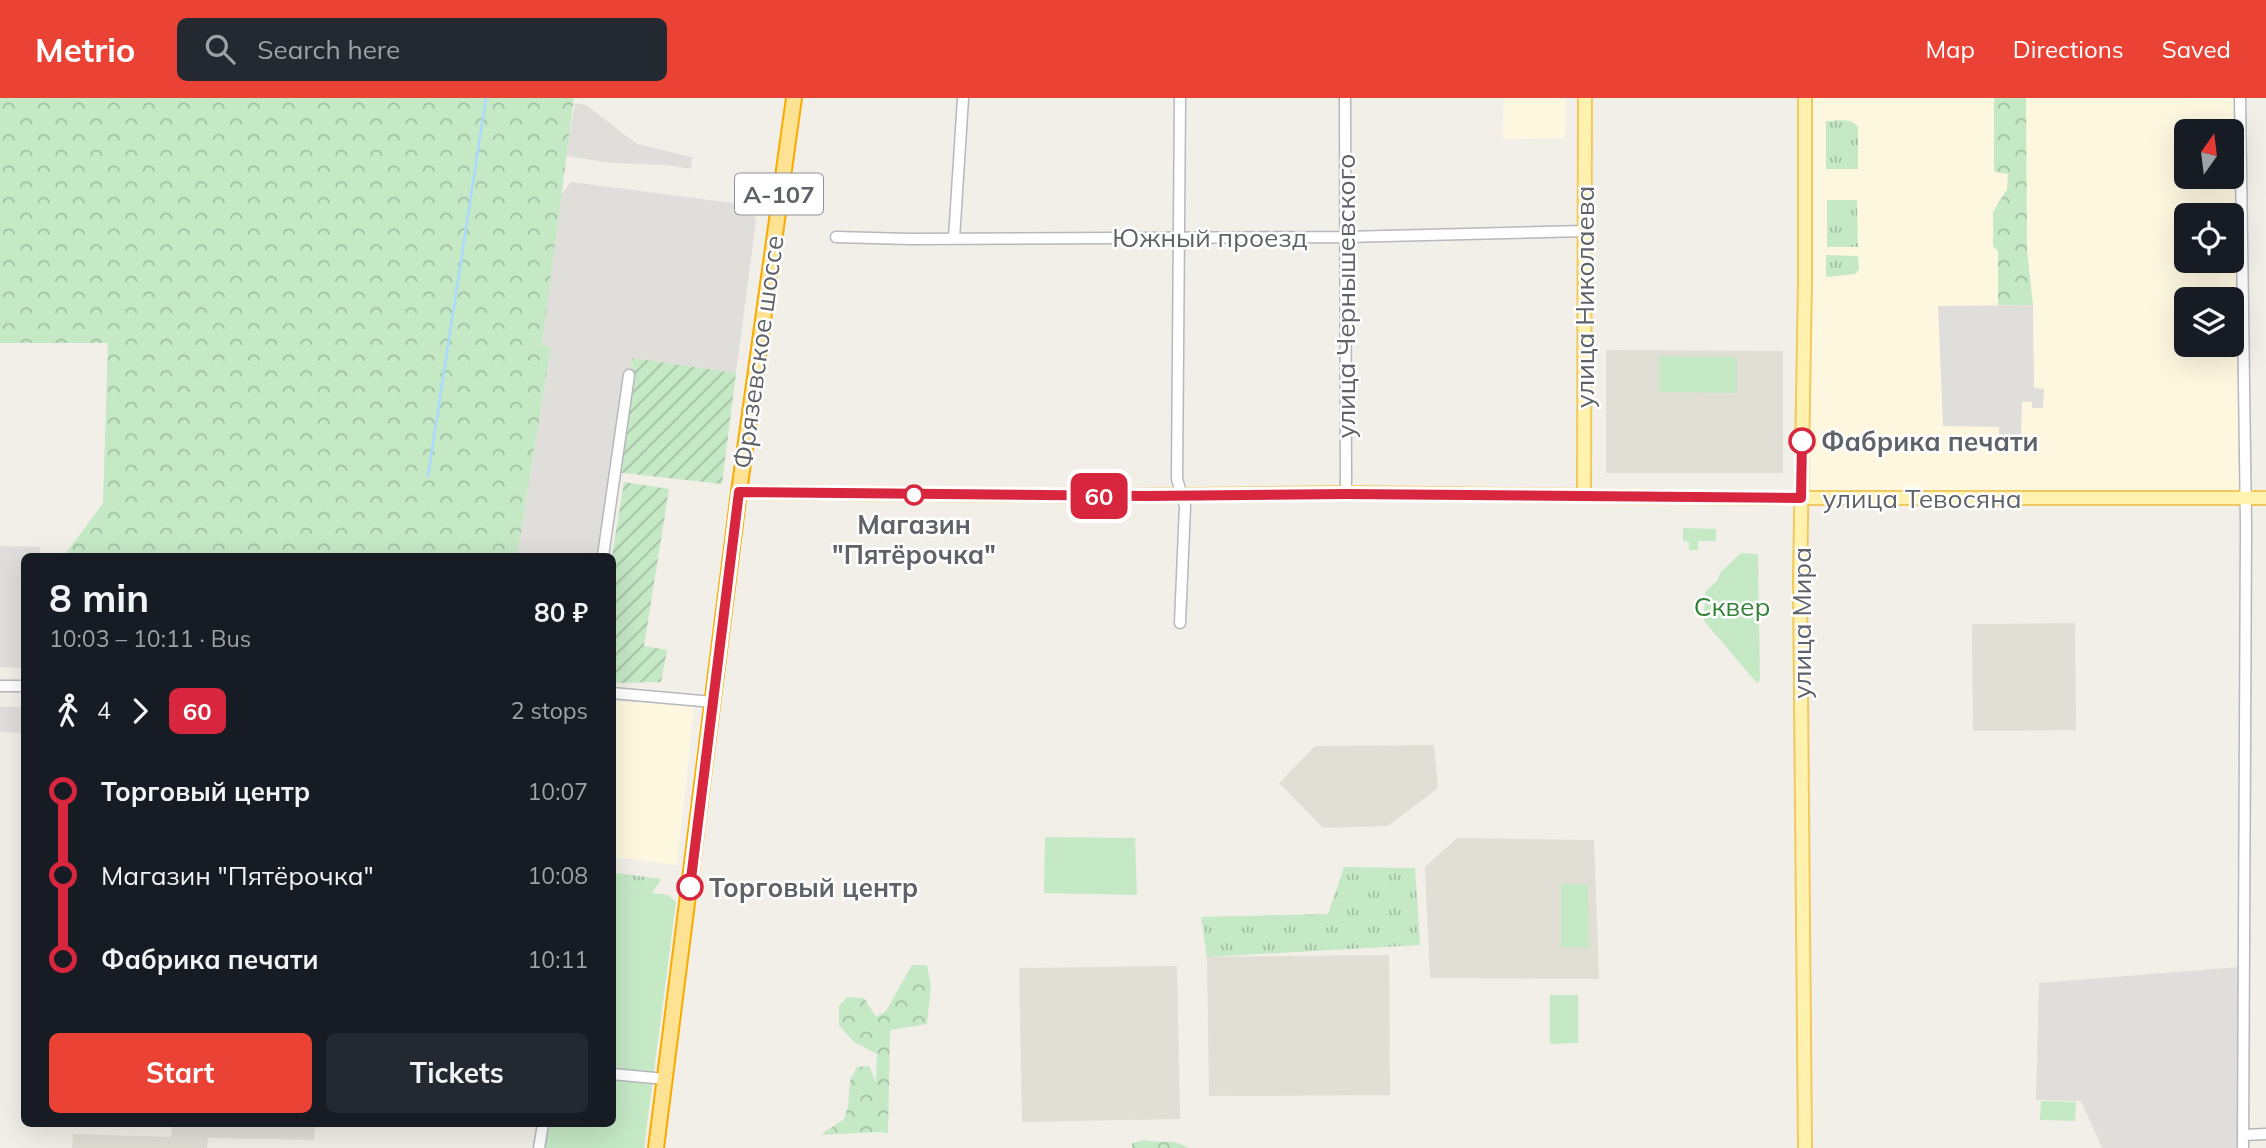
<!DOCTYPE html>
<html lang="en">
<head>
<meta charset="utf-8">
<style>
	:root { --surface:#171b24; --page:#242831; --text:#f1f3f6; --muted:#9ea1a6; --accent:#ea4335 }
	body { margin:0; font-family:Mulish,sans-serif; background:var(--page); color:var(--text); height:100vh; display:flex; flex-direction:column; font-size:26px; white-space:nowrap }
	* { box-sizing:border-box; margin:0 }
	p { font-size:23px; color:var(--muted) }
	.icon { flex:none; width:38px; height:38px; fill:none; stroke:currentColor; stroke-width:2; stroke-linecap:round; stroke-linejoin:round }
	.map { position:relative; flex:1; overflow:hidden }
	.side { position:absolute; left:21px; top:455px; width:595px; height:574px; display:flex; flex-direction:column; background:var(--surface); border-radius:10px; box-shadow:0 7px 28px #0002 }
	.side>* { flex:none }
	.badge { padding:0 14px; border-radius:10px; font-size:24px; line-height:46px }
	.needle { width:46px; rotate:14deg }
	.fabs { position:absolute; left:2174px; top:21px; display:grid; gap:14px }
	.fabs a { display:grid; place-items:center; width:70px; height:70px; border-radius:10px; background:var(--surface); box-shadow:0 7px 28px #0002; font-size:35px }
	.map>.badge { position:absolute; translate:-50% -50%; box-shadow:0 0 0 4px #fff }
	.legs { display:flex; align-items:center; gap:10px; height:77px; padding:0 28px; font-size:23px }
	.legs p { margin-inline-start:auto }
	.summary { display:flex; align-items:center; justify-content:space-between; height:119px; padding:0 28px }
	h1 { font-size:38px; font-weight:700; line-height:52px }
	.button { display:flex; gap:14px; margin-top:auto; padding:14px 28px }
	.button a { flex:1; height:80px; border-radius:10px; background:var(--accent); color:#fff; font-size:28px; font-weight:700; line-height:80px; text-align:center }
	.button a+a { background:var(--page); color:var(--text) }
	ul { padding:0 28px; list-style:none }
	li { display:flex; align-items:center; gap:24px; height:84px; font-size:26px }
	li i { display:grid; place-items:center; width:10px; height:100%; margin:0 9px; background:currentColor }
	li i::after { content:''; width:18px; height:18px; margin:-9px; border:5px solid; border-radius:50%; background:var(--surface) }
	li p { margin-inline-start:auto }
	li:first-child i { background:linear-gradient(#0000 50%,currentColor 0) }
	li:last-child i { background:linear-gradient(currentColor 50%,#0000 0) }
	header { display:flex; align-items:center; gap:42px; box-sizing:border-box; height:98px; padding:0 35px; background:var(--accent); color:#fff }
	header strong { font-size:33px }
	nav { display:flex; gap:38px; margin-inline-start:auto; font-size:24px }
	.search { width:490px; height:63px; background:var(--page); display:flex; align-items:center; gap:18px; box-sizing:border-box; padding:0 24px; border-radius:10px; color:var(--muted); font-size:26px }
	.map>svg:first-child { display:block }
	.commercial { fill:#fef7e0; fill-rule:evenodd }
	.industrial { fill:#e0deda }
	.education { fill:#e1ded6 }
	.grass { fill:url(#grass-tufts) }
	.forest { fill:url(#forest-crowns) }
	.park { fill:#c5e8c5 }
	.garden { fill:url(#garden-furrows) }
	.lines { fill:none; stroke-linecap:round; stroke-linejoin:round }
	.stream { stroke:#aadaff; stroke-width:2.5 }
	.minor-casing { stroke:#b5b8bc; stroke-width:13 }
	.major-casing { stroke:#f2c960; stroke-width:16 }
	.highway-casing { stroke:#f9ab00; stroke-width:18 }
	.minor { stroke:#fff; stroke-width:10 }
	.major { stroke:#fff2af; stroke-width:12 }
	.highway { stroke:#fde293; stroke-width:14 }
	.line-1-casing { stroke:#fff; stroke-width:16 }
	.line-1 { stroke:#d7263d; stroke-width:10 }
	.stop-1-dot { fill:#fff; stroke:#d7263d; stroke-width:3.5 }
	.labels { text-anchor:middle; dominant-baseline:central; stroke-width:5; stroke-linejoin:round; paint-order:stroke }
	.shield { fill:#fff; stroke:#8f9295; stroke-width:2 }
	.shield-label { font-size:24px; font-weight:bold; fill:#5f6368 }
	.street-label { font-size:26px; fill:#5f6368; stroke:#fff }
	.stop-label { font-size:26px; font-weight:bold; fill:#5f6368; stroke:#fff; text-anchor:start }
	.park-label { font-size:26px; fill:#348238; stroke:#fff }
</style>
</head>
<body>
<header>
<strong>Metrio</strong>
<div class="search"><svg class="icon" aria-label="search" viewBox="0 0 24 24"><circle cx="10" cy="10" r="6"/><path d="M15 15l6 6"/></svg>Search here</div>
<nav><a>Map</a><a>Directions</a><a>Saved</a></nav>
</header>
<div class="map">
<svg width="2266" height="1050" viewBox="0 0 2266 1050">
	<defs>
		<pattern id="grass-tufts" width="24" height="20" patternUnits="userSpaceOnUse" patternTransform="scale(1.75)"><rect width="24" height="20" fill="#c5e8c5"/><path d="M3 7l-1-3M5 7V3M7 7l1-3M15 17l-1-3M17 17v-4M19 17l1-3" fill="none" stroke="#a3c0a4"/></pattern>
		<pattern id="forest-crowns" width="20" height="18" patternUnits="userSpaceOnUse" patternTransform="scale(1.75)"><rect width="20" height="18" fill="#c5e8c5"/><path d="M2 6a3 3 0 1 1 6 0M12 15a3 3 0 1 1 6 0" fill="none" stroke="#a3c0a4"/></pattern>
		<pattern id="garden-furrows" width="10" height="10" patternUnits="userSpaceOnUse" patternTransform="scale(1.75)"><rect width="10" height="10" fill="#c5e8c5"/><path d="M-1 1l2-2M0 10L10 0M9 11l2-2" fill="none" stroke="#a3c0a4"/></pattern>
	</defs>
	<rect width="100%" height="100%" fill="#f1efe8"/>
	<!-- commercial -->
	<path class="commercial" d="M1504,0h62l-1,40 -62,1z
		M1805,0h435l5,400h-444zM2186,33h45v46h-45zM2186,117h45v46h-45zM2186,201h45v46h-45z
		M613,603l81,5 -17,159 -64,-8z"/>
	<!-- industrial -->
	<path class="industrial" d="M575,5l11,2 51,39 55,13 -1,12 -26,-4 -53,-2 -46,-7z
		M571,84l169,22 10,7 6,9 -20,153 -104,-15 -31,198h-84l34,-209 -9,-2 19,-150z
		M2033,207l1,83 10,1 -1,19h-11v-6h-10l-1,37h-22v-12l-56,-1 -5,-120z
		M0,448l40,1v9h-16v112l-24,-1z
		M0,609h24v26l-24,-1z
		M2239,869l-1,181h-136l-21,-47 -45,-1 3,-117z"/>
	<!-- education -->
	<path class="education" d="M1606,252l177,1v122h-177z
		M2075,525l1,107 -103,1 -1,-107z
		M1434,647l4,43 -50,38 -65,2 -44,-45 36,-37z
		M1457,740l137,2 5,139 -169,-1 -5,-111z
		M1389,857l1,140 -181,1 -2,-139z
		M1177,868l3,153 -158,3 -3,-154z
		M172,1026h143l-1,16 -106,-2 -1,10h-135l1,-14 98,3z"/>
	<!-- grass -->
	<path class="grass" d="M1826,23c11,0 25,-4 32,6v42h-32z
		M1827,102h30l1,47h-31z
		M1826,157l32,1 1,13 -3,5 -30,3z
		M1344,769l71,1 5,77 -213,12 -6,-40 127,-3z
		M617,775l44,6 -9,14 -39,-5v-10h2z"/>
	<!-- forest -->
	<path class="forest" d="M0,0h574l-32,247 9,2 -34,209h-453l39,-53 5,-160h-108z
		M1994,0h32l1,152 6,55h-35v-54l-5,-5v-34l14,-23 1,-15 -14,-2z
		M912,867h15l4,21 -4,38 -37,6 -2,103 -14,-1 -53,3 23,-16 4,-13 2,-25 7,-14 12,-1 7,16 1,-28 -23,-12 -15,-17v-19l8,-9 17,1 12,19 10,-6z
		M1145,1042c15,4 29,-2 43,8h-56v-5z"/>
	<!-- park -->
	<path class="park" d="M1659,258l78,1v36l-78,-1z
		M1683,430l33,1v12h-18v9h-9v-8l-6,-1z
		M1741,455l17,1 2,126 -3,3 -53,-62 1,-29 13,-12 2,-7z
		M1045,739l90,1 2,57 -93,-2z
		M1561,786h27l1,64 -28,-1z
		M613,790l55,7 8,7 -32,246h-103l4,-24h67z
		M1550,897h28v48l-28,1z
		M2041,1003l35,1 -1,19 -35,-1z"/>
	<!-- garden -->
	<path class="garden" d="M632,260l104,15 -14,111 -108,-12z
		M624,384l45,7 -25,157 23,4 -6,32 -48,1 -1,-127z"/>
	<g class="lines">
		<!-- stream -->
		<path class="stream" d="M428,378l58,-378"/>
		<defs>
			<path id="minor" d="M1180,0l-3,381 8,27 -5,117
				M1345,0l1,395
				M2240,0l6,428 -3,622
				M836,139l74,2 435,-2 239,-6
				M954,141l9,-141
				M603,458l26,-181
				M0,588h24
				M612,595l101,9
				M612,976l53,5
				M2243,1037l23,-1
				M539,1050l4,-24"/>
			<path id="major" d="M739,394l388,4 219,-3 417,5h503
				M1584,397l1,-397
				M1805,1050l-5,-568 5,-300v-182"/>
			<path id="highway" d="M656,1050l83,-656 55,-394"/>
		</defs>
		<!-- minor casing -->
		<use href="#minor" class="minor-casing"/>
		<!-- major casing -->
		<use href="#major" class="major-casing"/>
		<!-- highway casing -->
		<use href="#highway" class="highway-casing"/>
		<!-- minor -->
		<use href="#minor" class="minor"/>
		<!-- major -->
		<use href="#major" class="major"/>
		<!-- highway -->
		<use href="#highway" class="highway"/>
	</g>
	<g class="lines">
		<defs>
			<path id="line-1" d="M690,789l49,-395 407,4 200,-2 455,4 1,-57"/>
		</defs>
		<!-- line-1 casing -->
		<use href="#line-1" class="line-1-casing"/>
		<!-- line-1 -->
		<use href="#line-1" class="line-1"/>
	</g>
	<!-- markers -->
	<g class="stop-1-dot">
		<circle cx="1802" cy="343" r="12"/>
		<circle cx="914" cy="397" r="9"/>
		<circle cx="690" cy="789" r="12"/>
	</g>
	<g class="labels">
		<!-- shield labels -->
		<rect class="shield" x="735" y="75.5" width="88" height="41" rx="5"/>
		<g class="shield-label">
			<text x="779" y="96">А-107</text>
		</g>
		<!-- street labels -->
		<g class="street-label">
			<text x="1210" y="139">Южный проезд</text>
			<text transform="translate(1345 198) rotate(-90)">улица Чернышевского</text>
			<text transform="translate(1584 199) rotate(-90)">улица Николаева</text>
			<text transform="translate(758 254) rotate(-82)">Фрязевское шоссе</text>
			<text x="1922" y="400">улица Тевосяна</text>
			<text transform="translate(1801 525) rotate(-90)">улица Мира</text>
		</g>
		<!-- stop labels -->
		<g class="stop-label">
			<text x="1821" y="343">Фабрика печати</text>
			<text x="914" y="426" text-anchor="middle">Магазин<tspan x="914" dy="30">"Пятёрочка"</tspan></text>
			<text x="709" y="789">Торговый центр</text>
		</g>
		<!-- park labels -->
		<g class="park-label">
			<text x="1732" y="508">Сквер</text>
		</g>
	</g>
</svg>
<div class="fabs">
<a><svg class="needle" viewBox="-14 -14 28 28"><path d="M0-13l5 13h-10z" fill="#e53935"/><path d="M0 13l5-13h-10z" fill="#9ea1a6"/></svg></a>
<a><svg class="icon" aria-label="locate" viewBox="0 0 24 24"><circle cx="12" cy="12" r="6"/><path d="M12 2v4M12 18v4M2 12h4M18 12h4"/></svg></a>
<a><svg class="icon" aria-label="layers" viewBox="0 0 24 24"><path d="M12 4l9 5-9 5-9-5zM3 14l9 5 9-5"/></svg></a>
</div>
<b class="badge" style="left:1099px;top:398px;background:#d7263d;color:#fff">60</b>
<section class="side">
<div class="summary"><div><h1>8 min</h1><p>10:03 – 10:11 · Bus</p></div><b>80 ₽</b></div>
<div class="legs"><svg class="icon" aria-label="walk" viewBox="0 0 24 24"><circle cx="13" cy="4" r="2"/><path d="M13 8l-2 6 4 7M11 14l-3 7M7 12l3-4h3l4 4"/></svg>4<svg class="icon" aria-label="forward" viewBox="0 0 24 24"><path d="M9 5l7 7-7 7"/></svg><b class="badge" style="background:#d7263d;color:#fff">60</b><p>2 stops</p></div>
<ul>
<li><i style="color:#d7263d"></i><b>Торговый центр</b><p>10:07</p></li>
<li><i style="color:#d7263d"></i><span>Магазин &quot;Пятёрочка&quot;</span><p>10:08</p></li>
<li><i style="color:#d7263d"></i><b>Фабрика печати</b><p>10:11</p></li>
</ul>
<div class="button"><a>Start</a><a>Tickets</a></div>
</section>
</div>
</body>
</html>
